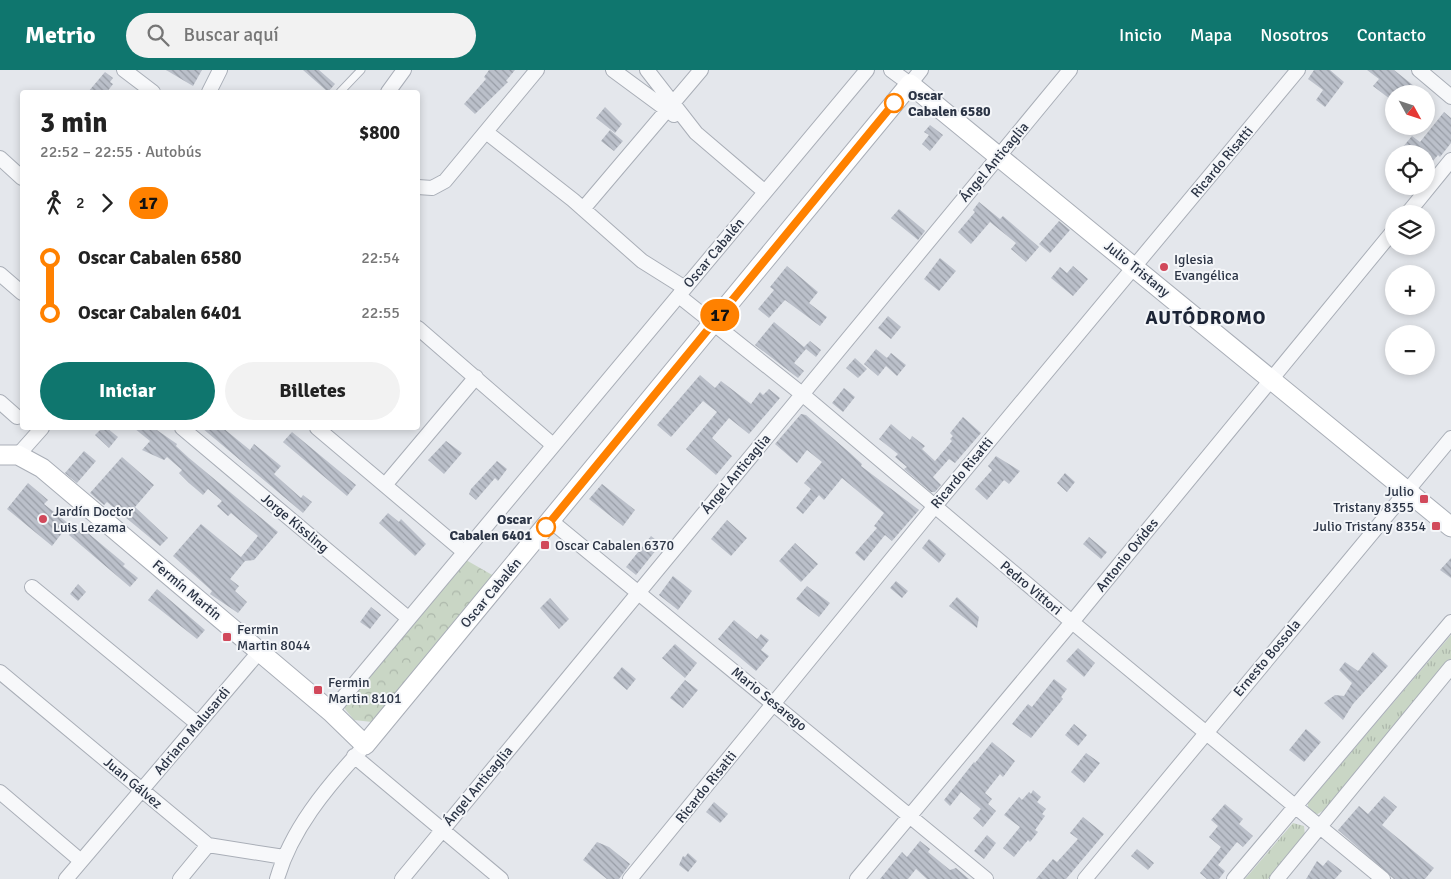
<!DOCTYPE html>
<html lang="es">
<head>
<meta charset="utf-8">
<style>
	:root { --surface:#fff; --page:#f2f2f2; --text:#222; --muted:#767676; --accent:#0f766e }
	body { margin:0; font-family:Signika,sans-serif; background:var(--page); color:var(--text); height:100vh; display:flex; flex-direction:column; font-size:19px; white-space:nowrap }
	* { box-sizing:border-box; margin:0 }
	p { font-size:16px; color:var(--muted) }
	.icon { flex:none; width:28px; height:28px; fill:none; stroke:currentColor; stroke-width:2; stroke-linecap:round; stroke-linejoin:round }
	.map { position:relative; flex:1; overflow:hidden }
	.details { position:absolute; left:20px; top:20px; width:400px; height:340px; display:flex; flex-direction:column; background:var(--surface); border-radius:5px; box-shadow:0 2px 8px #0003 }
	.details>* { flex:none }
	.badge { padding:0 10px; border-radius:16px; font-size:18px; line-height:32px }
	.needle { width:32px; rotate:130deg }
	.tools { position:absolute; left:1385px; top:15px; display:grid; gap:10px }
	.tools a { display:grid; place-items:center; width:50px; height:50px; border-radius:50%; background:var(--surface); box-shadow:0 2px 8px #0003; font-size:25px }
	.map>.badge { position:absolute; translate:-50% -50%; box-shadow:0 0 0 2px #fff }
	.legs { display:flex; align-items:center; gap:8px; height:55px; padding:0 20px; font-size:16px }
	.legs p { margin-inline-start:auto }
	.headline { display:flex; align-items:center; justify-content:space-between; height:85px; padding:0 20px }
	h1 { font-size:28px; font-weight:700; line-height:38px }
	.cta { display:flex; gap:10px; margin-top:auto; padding:10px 20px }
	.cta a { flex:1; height:58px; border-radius:30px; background:var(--accent); color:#fff; font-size:20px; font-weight:700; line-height:58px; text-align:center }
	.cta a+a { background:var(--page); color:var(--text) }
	ul { padding:0 20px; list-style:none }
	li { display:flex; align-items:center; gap:18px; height:55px; font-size:19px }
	li i { display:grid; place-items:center; width:8px; height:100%; margin:0 6px; background:currentColor }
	li i::after { content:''; width:12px; height:12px; margin:-6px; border:4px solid; border-radius:50%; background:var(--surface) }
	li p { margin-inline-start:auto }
	li:first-child i { background:linear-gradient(#0000 50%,currentColor 0) }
	li:last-child i { background:linear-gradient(currentColor 50%,#0000 0) }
	header { display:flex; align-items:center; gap:30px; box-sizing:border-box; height:70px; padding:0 25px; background:var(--accent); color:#fff }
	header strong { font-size:24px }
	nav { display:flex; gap:28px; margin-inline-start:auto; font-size:18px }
	.search { width:350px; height:45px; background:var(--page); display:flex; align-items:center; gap:12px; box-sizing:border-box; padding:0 18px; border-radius:28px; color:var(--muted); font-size:19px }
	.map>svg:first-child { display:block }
	.grass { fill:url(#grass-tufts) }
	.park { fill:url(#park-crowns) }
	.building { fill:url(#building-back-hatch) }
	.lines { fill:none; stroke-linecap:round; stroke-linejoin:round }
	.service-casing { stroke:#a9aeb7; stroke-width:9 }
	.minor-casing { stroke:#a9aeb7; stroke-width:16 }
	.secondary-casing { stroke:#a9aeb7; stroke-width:21 }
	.service { stroke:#f7f8fa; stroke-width:7 }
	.minor { stroke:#f7f8fa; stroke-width:14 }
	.secondary { stroke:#fff; stroke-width:19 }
	.line-1-casing { stroke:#fff; stroke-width:11 }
	.line-1 { stroke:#ff8100; stroke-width:8 }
	.stop-1-dot { fill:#fff; stroke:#ff8100; stroke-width:2.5 }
	.poi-dot { fill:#d1495b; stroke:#f4f6f9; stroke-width:2 }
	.labels { text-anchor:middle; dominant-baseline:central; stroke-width:4; stroke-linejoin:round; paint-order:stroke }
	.stop-label { font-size:14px; font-weight:bold; fill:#2b3445; stroke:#f4f6f9; text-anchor:start }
	.street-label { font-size:14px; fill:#2b3445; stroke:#f4f6f9 }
	.poi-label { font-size:14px; fill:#2b3445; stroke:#f4f6f9; text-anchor:start }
	.district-label { font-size:19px; font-weight:bold; letter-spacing:1px; fill:#1d2536; stroke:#f4f6f9 }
</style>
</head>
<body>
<header>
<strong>Metrio</strong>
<div class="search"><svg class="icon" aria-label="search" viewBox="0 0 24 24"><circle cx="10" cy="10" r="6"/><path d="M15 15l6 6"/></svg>Buscar aquí</div>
<nav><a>Inicio</a><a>Mapa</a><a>Nosotros</a><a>Contacto</a></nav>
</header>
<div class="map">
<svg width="1451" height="809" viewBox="0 0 1451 809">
	<defs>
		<pattern id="grass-tufts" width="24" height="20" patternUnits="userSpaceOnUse" patternTransform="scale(1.25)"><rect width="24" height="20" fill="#c9d6c5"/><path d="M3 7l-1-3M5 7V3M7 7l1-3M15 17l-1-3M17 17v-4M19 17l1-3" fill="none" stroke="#adb8ab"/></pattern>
		<pattern id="park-crowns" width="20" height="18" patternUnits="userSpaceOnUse" patternTransform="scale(1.25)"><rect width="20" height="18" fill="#c9d6c5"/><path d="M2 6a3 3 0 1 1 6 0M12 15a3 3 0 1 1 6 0" fill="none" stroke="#adb8ab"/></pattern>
		<pattern id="building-back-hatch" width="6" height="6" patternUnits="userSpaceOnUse" patternTransform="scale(1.25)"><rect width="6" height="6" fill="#bbc0ca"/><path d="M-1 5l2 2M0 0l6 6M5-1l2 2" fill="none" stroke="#989da6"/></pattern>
	</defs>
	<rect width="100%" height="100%" fill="#e4e7ec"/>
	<!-- grass -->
	<path class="grass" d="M1451,565v24l-125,150 -10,6 -8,-6v-6z
		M1293,753l11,3 1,10 -37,43h-23z"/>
	<!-- park -->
	<path class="park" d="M466,490l28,16 -122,146 -18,-2 -9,-11v-7z"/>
	<!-- building -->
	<path class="building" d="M166,0h36l-9,16z
		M303,0h16l16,14 -7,8z
		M489,0h26l-9,11 2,1 -33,32 -11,-10 22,-25 -2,-2z
		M1314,0h16l14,12 -19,25 -9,-7 7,-10 -15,-11z
		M1367,0h27l30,24h-31l-3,5 -17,-13 6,-7z
		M105,2l8,6 -3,4 3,2 -6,8h-19z
		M605,37l17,17 -7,9 -19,-15z
		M1444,42l7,6v25l-11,14 -2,-2 -12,14v-15h-29l15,-18 8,6z
		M930,55l13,10 -13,16 -8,-7 7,-9 -5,-3z
		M610,60l13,11 -9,10 -13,-10z
		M979,132l21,17 3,-3 36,31 -13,15 -15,-13 5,-6 -26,-21 -19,22 -13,-12 17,-20 -2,-2z
		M899,139l26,22 -7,9 -27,-22z
		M1059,151l11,9 -20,23 -11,-9z
		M940,188l16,13 -17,20 -15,-12z
		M787,196l31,26 -9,11 18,14 -7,9 -35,-26 -16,18 -11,-9 16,-19 -4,-3z
		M1073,196l15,13 -15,17 -22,-18 9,-11 7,6z
		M888,246l13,11 -10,12 -13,-11z
		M774,252l30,25 6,-6 11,9 -5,7 -10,-8 -12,14 10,8 -6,7 -43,-33z
		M876,279l11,9 4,-5 15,12 -9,11 -11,-10 -8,10 -14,-12z
		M855,288l12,11 -9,9 -12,-10z
		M700,305l15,13 6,-7 30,23 9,-12 3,3 6,-6 11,9 -31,36 -20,-16 -17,20 20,18 -16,19 -30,-26 31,-37 -14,-11 -32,36 -14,-12z
		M844,318l11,9 -12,15 -11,-9z
		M801,344l5,1 44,38 12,11 -1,2 58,44 -27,31 -7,-6 -21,26 -9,-8 22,-25 -3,-2 10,-13 -42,-35 -18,22 -5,-5 -16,19 -7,-6 15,-19 -7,-6 18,-21 -15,-12 -10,13 -22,-19z
		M963,347l18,16 -26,30 -6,-4 -16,18 8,8 -6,7h-4l-27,-23 3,-2 -12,-10 3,-3 -19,-15 12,-15 19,16 2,-4 13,10 -3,3 13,12 17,-20 -2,-2 3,-3 -3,-3z
		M102,358h5l11,9 -9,11 -14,-13z
		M134,358h20l23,16 -1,2 13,12 89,74 -24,28 -9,1 -15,18 9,7 -4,5 12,11 -9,11 -28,-19 2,-3 -39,-35 28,-32 40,33 17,-21 -27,-23 -3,3 -11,-10 5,-5 -14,-12 -5,6 -14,-12 -10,-10 3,-3 -15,-13 -3,3 -22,-10 8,-9z
		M202,358h21l27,22 4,-6 27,22 -7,8 27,24 2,-3 9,7 -9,11z
		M292,362l64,53 -9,11 -64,-54z
		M446,371l16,12 -18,21 -16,-14z
		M84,381l12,10 -19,22 -12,-10z
		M996,386l24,15 -11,13 -5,-4 -17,20 -12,-11 17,-19 -4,-4z
		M122,387l32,28 -19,22 33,31 -8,8 -53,-44 -3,3 -14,-12z
		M497,391l10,8 -9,12 -3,-3 -19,22 -7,-6 2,-5z
		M1065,403l10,9 -8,10 -10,-9z
		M28,413l20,17 -4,4 25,20 -17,22 -45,-37z
		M602,414l33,26 -12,16 -34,-27z
		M388,443l11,9 2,-3 25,25 -11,12 -36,-33z
		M727,450l20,18 -16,18 -20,-17z
		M76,457l4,4 2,-3 43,36 -2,2 15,12 -8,9 -61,-52z
		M651,466l10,8 -25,31 -10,-8z
		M1089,467l18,15 -6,7 -18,-15z
		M929,469l17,15 -7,9 -17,-15z
		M795,473l23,21 -17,18 -22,-21z
		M1451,488v20l-11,-8z
		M673,506l19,15 -14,19 -19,-15z
		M896,511l12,10 -6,7 -12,-10z
		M78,514l8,8 -8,9 -8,-7z
		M807,516l23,17 -11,14 -23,-18z
		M157,519l48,41 -8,9 -49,-39z
		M957,527l22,20 -2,11 -28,-22z
		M550,528l19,21 -10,10 -19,-21z
		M371,537l10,8 -11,14 -10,-7z
		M734,550l23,19 4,-5 8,6 -8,10 8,6 -13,15 -38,-32z
		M675,574l22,19 -12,15 -23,-20z
		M1078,578l17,15 -11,14 -18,-16z
		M1373,582l15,14 -35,38 -10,16 -19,-17 11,-8 9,1 8,-13 -13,-13 6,-8 13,9z
		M622,597l14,12 -9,11 -14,-12z
		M1054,609l13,10 -6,8 2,2 -32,39 -19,-14 16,-20 4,3z
		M685,610l13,10 -15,18 -13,-10z
		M1074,654l13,11 -9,11 -13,-11z
		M1306,659l15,13 -17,20 -15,-12z
		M992,672l23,19 -12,16 -3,-3 -15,19 7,6 -4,5 8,7 -13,16 -10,-9 8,-9 -20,-17 -11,14 -6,-6 30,-38 1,1z
		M1086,683l14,10 -16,20 -13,-11z
		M1033,720l8,7 -4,5 9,7 -4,5 3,2 -10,14 3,2 -8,10 -2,-2 -14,17 -11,-9 17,-21 -16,-12 15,-18 3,3 7,-8 2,2z
		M1384,726l13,11 -15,18 52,43 -9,11h-31l-56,-49 21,-24 9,8z
		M714,732l14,12 -8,9 -14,-11z
		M1225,734l18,15 -4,5 14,12 -10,11 -6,-5 -19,23 7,6 -6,8h-12l-7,-6 21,-26 -12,-10 9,-11 -7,-6z
		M1083,747l21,17 -38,45h-30l17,-20 4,3 21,-23 -8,-6z
		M987,765l9,8 -12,16 -10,-8z
		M920,771l10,8 -2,3 22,18 6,-2 13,11h-42l-11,-10 -8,10h-28l22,-27 5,5z
		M597,772l12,5 21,17 -11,15h-12l-24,-19z
		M1137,779l17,14 -6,7 -17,-14z
		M688,783l9,8 -9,11 -9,-7 4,-9 2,1z
		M1328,790l14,11 -7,8h-29l11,-18 6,5z"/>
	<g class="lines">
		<defs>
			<path id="service" d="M340,22l21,-22"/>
			<path id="minor" d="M124,0l29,22
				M613,0l61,45
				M647,0l49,63 69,59
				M891,0l19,14 11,-14
				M1419,0l32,27
				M209,22l11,-22
				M388,22l16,-22
				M486,62l87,68 69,61 43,27
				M0,88l22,20
				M418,117l14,1 13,-7 92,-111
				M583,139l118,-139
				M1407,144l44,-54
				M0,204l22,19
				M679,226l123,98 270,228 311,257
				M418,258l135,117
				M0,332l17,15
				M182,358l226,190
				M317,358l147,124
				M18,385l24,-27
				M385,415l91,-108
				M551,451l435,358
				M32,517l166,137
				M0,602l208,173 76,12
				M331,642l536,-642
				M354,686l147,123
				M0,722l81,69
				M66,809l193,-227
				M180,809l28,-34
				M277,809c14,-49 49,-91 83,-128
				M402,809l668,-809
				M630,809l305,-373 363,-436
				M857,809l215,-257 322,-392
				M1085,809l366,-441
				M1234,809l217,-257
				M1277,809l174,-212"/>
			<path id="secondary" d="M0,385h18l24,13 289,244 34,33 545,-661 541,443"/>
		</defs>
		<!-- service casing -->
		<use href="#service" class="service-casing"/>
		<!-- minor casing -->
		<use href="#minor" class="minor-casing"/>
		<!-- secondary casing -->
		<use href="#secondary" class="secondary-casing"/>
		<!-- service -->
		<use href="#service" class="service"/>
		<!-- minor -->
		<use href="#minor" class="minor"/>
		<!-- secondary -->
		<use href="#secondary" class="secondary"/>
	</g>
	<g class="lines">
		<defs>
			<path id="line-1" d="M546,457l348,-424"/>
		</defs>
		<!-- line-1 casing -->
		<use href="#line-1" class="line-1-casing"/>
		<!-- line-1 -->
		<use href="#line-1" class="line-1"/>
	</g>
	<!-- markers -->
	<g class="stop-1-dot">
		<circle cx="894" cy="33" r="9"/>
		<circle cx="546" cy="457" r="9"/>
	</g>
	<g class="poi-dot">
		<circle cx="1164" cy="197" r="5"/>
		<rect x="1419" y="424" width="10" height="10" rx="2.5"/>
		<circle cx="43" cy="449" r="5"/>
		<rect x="1431" y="451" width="10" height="10" rx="2.5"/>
		<rect x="540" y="470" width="10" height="10" rx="2.5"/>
		<rect x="222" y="562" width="10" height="10" rx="2.5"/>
		<rect x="313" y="615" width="10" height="10" rx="2.5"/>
	</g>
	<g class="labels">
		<!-- stop labels -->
		<g class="stop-label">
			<text x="908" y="25">Oscar<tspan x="908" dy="16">Cabalen 6580</tspan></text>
			<text x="532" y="449" text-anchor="end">Oscar<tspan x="532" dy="16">Cabalen 6401</tspan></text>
		</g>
		<!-- street labels -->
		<g class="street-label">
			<text transform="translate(994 92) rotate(-50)">Ángel Anticaglia</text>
			<text transform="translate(1222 92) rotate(-50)">Ricardo Risatti</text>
			<text transform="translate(714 183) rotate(-50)">Oscar Cabalén</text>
			<text transform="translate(1137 199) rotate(39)">Julio Tristany</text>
			<text transform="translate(962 403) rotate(-50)">Ricardo Risatti</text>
			<text transform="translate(736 404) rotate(-50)">Ángel Anticaglia</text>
			<text transform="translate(295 453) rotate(40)">Jorge Kissling</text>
			<text transform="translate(1127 485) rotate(-51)">Antonio Ovides</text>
			<text transform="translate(1031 518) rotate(40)">Pedro Vittori</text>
			<text transform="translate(187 520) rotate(40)">Fermín Martín</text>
			<text transform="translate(491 523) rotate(-50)">Oscar Cabalén</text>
			<text transform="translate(1267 588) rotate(-50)">Ernesto Bossola</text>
			<text transform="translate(769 629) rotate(39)">Mario Sesarego</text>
			<text transform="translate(192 661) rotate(-50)">Adriano Malusardi</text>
			<text transform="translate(133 713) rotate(40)">Juan Gálvez</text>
			<text transform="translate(478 716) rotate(-50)">Ángel Anticaglia</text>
			<text transform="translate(706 717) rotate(-51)">Ricardo Risatti</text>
		</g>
		<!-- poi labels -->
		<g class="poi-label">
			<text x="1174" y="189">Iglesia<tspan x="1174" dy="16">Evangélica</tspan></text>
			<text x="1414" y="421" text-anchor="end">Julio<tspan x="1414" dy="16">Tristany 8355</tspan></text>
			<text x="53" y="441">Jardín Doctor<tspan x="53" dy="16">Luis Lezama</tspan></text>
			<text x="1426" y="456" text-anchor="end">Julio Tristany 8354</text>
			<text x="555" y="475">Oscar Cabalen 6370</text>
			<text x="237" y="559">Fermin<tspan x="237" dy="16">Martin 8044</tspan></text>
			<text x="328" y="612">Fermin<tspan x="328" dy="16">Martin 8101</tspan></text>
		</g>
		<!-- district labels -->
		<g class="district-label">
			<text x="1206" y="248">AUTÓDROMO</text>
		</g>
	</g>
</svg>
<div class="tools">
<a><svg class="needle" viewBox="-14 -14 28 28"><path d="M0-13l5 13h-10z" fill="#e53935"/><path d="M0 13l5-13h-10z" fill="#767676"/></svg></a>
<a><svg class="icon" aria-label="locate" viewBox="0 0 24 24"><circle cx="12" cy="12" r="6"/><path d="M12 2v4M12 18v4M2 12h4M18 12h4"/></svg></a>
<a><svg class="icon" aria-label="layers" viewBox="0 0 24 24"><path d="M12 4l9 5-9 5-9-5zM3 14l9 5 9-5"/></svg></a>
<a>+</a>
<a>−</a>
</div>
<b class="badge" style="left:720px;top:245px;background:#ff8100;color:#111">17</b>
<section class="details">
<div class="headline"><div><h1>3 min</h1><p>22:52 – 22:55 · Autobús</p></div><b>$800</b></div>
<div class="legs"><svg class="icon" aria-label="walk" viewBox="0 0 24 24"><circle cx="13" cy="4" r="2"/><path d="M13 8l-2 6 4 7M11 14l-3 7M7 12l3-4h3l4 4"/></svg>2<svg class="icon" aria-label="forward" viewBox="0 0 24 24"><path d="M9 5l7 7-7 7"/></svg><b class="badge" style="background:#ff8100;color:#111">17</b></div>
<ul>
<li><i style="color:#ff8100"></i><b>Oscar Cabalen 6580</b><p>22:54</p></li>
<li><i style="color:#ff8100"></i><b>Oscar Cabalen 6401</b><p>22:55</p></li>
</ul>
<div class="cta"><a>Iniciar</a><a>Billetes</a></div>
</section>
</div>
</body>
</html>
